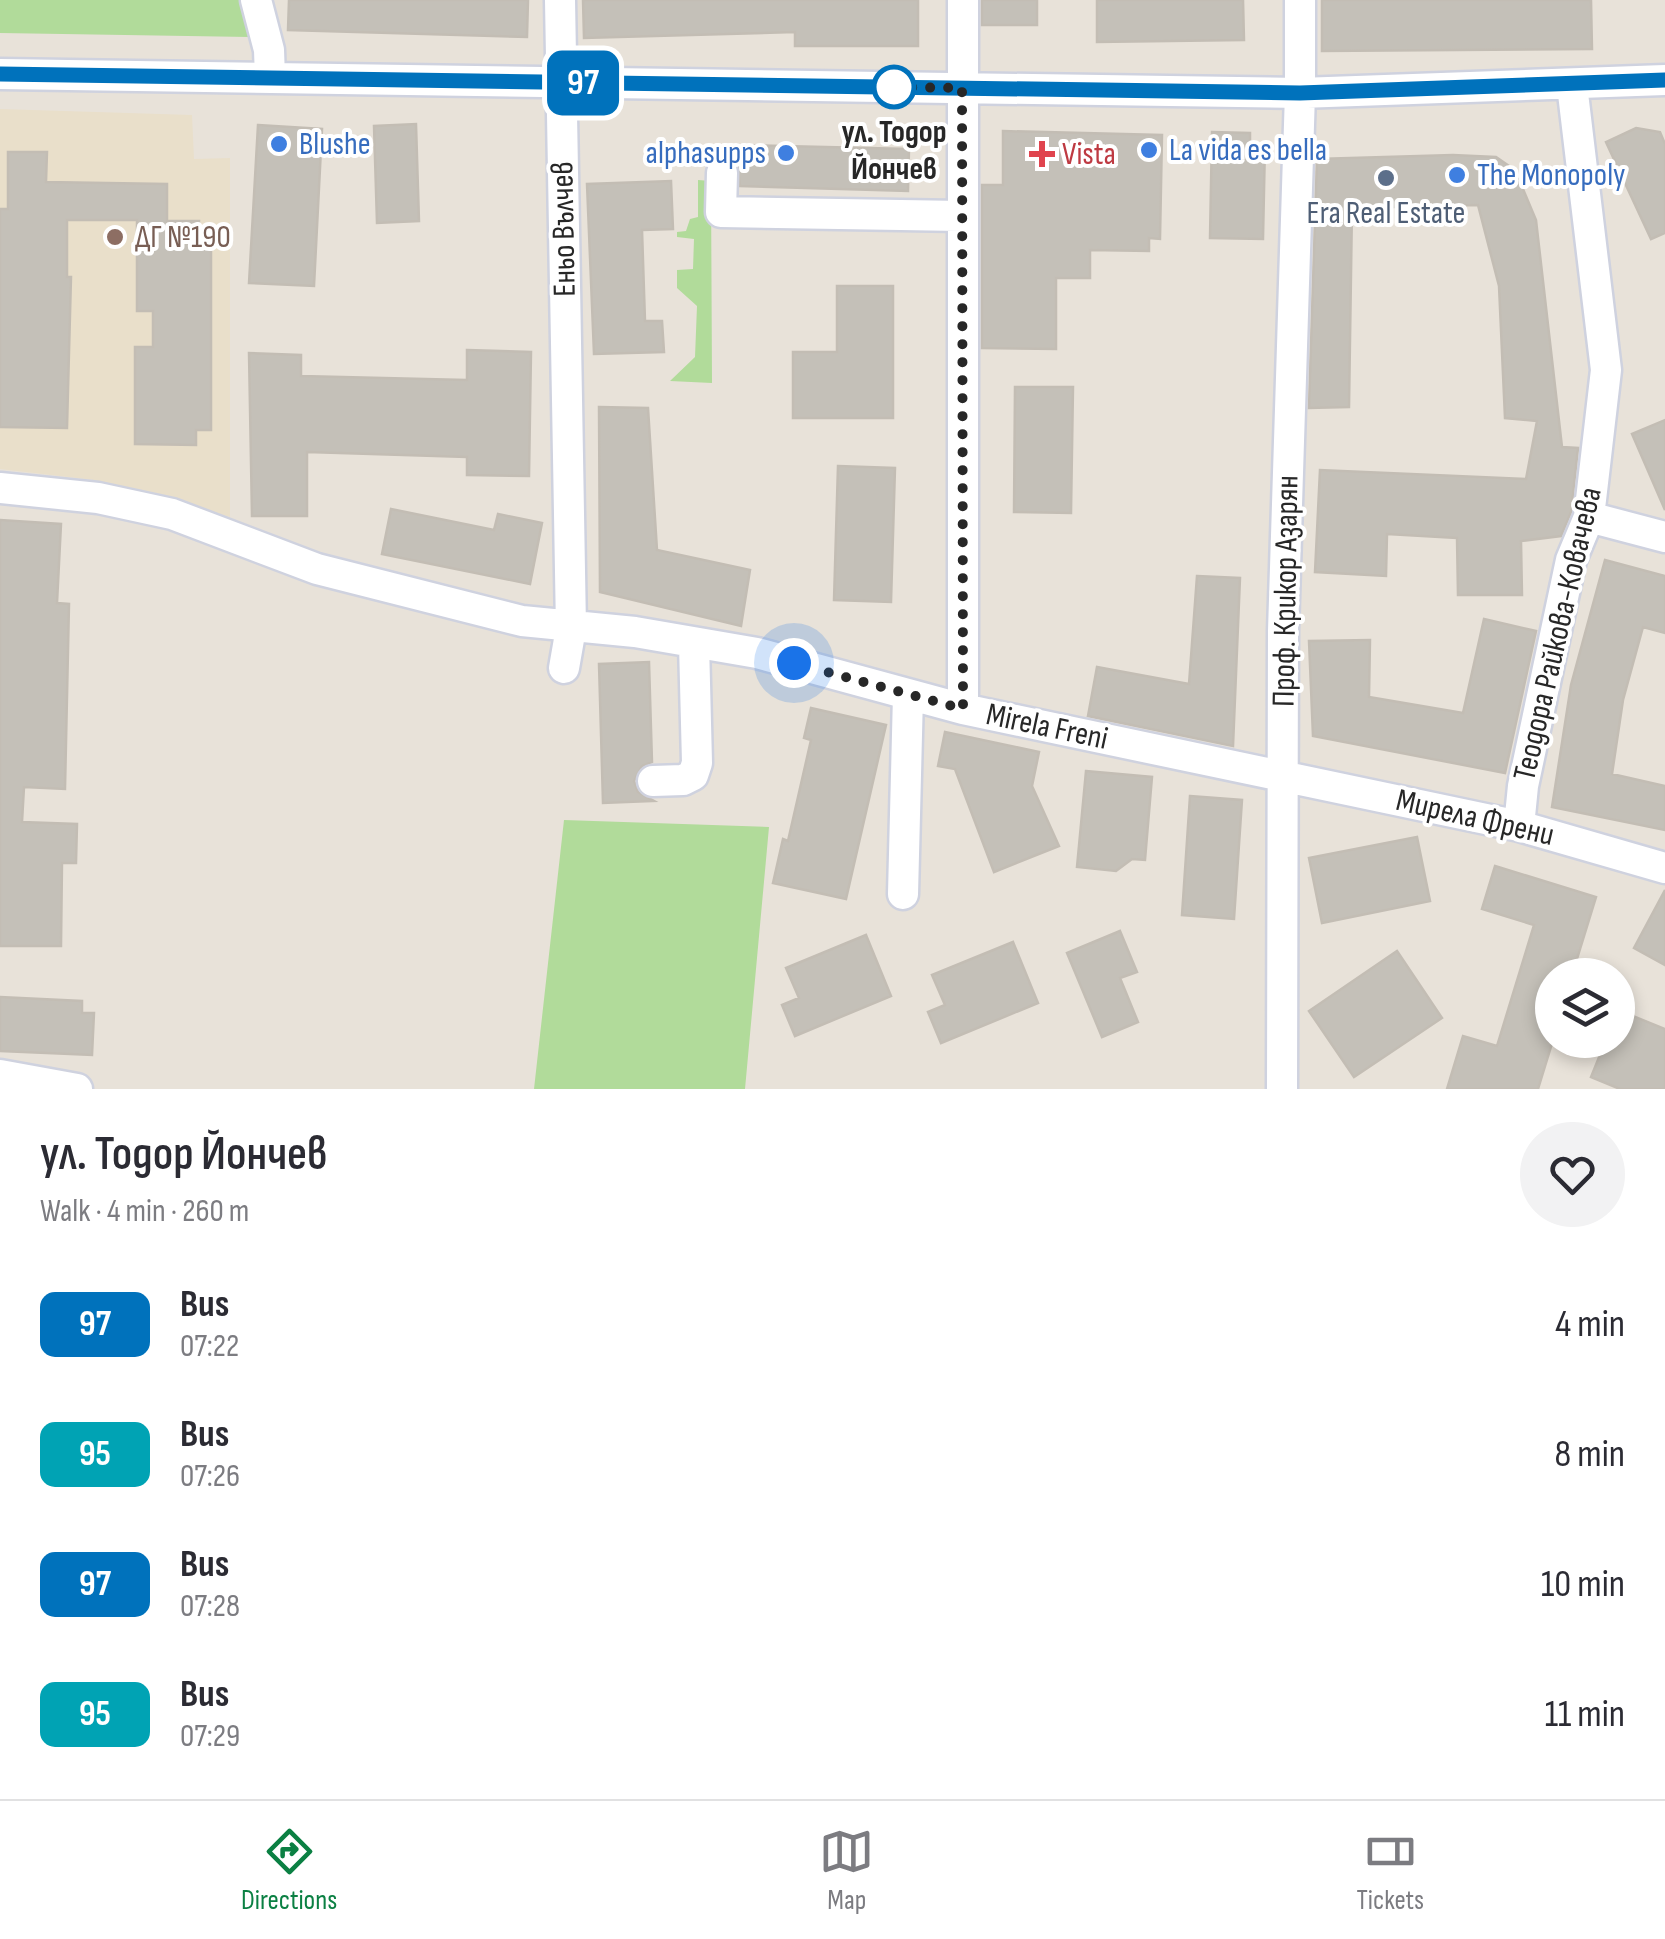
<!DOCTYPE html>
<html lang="en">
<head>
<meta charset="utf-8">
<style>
	:root { --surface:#fff; --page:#f2f2f3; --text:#2b2b33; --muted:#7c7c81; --line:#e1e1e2; --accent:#0b8043 }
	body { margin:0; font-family:"Sofia Sans Condensed",sans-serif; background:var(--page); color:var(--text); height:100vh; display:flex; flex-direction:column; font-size:38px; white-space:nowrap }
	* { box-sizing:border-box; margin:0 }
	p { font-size:32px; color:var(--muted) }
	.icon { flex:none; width:55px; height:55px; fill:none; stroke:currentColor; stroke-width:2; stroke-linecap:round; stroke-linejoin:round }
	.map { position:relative; height:1089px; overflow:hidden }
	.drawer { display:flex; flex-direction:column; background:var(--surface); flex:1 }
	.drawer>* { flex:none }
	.badge { padding:0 20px; border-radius:15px; font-size:35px; line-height:65px }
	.fabs { position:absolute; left:1535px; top:958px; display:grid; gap:20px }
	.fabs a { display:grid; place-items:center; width:100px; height:100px; border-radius:50%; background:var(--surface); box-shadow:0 5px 15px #0003; font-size:50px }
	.you { position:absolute; width:50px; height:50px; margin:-25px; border:8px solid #fff; border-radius:50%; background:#1a73e8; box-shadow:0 0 0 15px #1a73e833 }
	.map>.badge { position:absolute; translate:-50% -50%; box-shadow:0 0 0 5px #fff }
	.round { display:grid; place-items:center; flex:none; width:105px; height:105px; border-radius:52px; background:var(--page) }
	.headline { display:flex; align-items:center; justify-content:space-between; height:170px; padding:0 40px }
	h1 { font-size:48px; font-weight:600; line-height:75px }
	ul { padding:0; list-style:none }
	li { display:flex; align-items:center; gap:30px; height:130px; padding:0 40px }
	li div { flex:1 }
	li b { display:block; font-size:38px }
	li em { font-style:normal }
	li .badge { min-width:110px; font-weight:700; text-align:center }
	.tabs { display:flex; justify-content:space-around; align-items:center; height:140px; border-top:2px solid var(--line); background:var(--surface); font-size:28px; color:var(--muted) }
	.tabs a { display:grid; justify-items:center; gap:5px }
	.tabs .current { color:var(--accent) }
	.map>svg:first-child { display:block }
	.education { fill:#e9dfca }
	.green { fill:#b1db9a }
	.building { fill:#c4c0b8; stroke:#c3bdb4; stroke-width:2.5 }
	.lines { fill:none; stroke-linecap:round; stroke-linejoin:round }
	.minor-casing { stroke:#cfd2df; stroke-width:35 }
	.minor { stroke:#fff; stroke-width:30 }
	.line-casing { stroke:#fff; stroke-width:22 }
	.line { stroke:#0072bc; stroke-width:15 }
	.walk { stroke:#272727; stroke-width:10; stroke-dasharray:0 18 }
	.stop-dot { fill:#fff; stroke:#0072bc; stroke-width:5 }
	.shop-dot { fill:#3f7fe0; stroke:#fff; stroke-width:4 }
	.health-dot { fill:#e0444e; stroke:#fff; stroke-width:4 }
	.service-dot { fill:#5c6f8a; stroke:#fff; stroke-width:4 }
	.education-dot { fill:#8d6e63; stroke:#fff; stroke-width:4 }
	.labels { text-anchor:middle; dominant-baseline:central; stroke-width:8; stroke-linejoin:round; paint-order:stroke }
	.stop-label { font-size:32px; font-weight:bold; fill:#272727; stroke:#fff }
	.shop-label { font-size:32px; fill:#366cbe; stroke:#fff; text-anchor:start }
	.health-label { font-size:32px; fill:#be3a42; stroke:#fff; text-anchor:start }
	.service-label { font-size:32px; fill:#4e5e75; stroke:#fff }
	.street-label { font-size:32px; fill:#272727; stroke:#fff }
	.education-label { font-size:32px; fill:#785e54; stroke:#fff; text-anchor:start }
</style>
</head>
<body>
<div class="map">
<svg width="1665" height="1089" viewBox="0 0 1665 1089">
	<rect width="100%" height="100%" fill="#e8e2d9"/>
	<!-- education -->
	<path class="education" d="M0,109l192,6 2,44 36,-1v359l-136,-37 -94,-11z"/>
	<!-- green -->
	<path class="green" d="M0,0h242l8,37 -250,-4z
		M698,180l13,1 1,202 -42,-2 25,-24 2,-51 -20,-18v-18l16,-1 1,-30 -17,-2v-5l9,-1 4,-12 8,-2z
		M564,820l205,7 -24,262h-211z"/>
	<!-- building -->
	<path class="building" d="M289,0h239l-1,37 -239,-7z
		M583,0h335v46h-123v-14l-211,6z
		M982,0h55v25h-55z
		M1097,0h146l1,40 -147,2z
		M1322,0h269l1,49 -270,2z
		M416,124l3,97 -42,2 -3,-97z
		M258,125l64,4 -8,157 -65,-3z
		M1636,128l24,4 5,12v89l-14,6 -45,-97z
		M1003,131l159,4 -2,104 -11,-1v13l-59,-1v28h-34v71l-74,-1v-163h21z
		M1212,132l38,1v10l15,1 -2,95 -53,-1z
		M735,145l174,4 -1,42 -168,-5z
		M8,152h39l-1,30 121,2v37h32l-1,19h13v190h-15v15l-61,-1v-97h18v-36h-16v-91h-70v57h4l-4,151 -67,-1v-218h8z
		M1453,155l43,2 19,13 21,50 26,227 16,1 -7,64 -10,24 -40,5 1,54h-64l-1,-57 -70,-4 -1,42 -71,-4 5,-102 206,9 11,-58 -32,-3 -6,-132 -21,-81 -126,3 -3,199 -40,1 8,-249z
		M671,181l2,48 -31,1 3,91h17l2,31 -70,2 -7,-170z
		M837,286h56v132h-100v-66h44z
		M467,350l64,2 -2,124 -62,-1v-18l-160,-5v64h-55l-3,-163 52,2v21l166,4z
		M1015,387h58l-2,126 -57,-1z
		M599,407l49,1 9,142 93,20 -9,56 -141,-34z
		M1665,420v90l-33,-76z
		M838,466l57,2 -4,134 -57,-2z
		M391,509l103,21 4,-16 44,9 -12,61 -148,-30z
		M0,520l61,4 -4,79 12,1 -4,185 -41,-2 -2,35 55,2 -1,39h-14l-1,83h-61z
		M1605,560l60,16v57l-22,-6 -20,73 -11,74 53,12v44l-113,-23 19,-122z
		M1197,576l43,2 -7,168 -145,-30 9,-49 92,17z
		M1484,619l52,12 -31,142 -192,-37 -4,-95 61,-1 -1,57 94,16z
		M649,662l3,100 -10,4 -8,15 4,11 16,9 -51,2 -4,-139z
		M811,708l75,17 -40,174 -73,-16 10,-44 5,2 23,-101 -7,-2z
		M945,732l94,20 -7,34 27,60 -65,26 -39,-103 -17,-3z
		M1086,771l66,6 -7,83 -13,-1 -16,12 -39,-4z
		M1190,796l52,4 -8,119 -52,-4z
		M1417,837l13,64 -108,22 -13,-65z
		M1495,866l101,31 -24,78h-20l1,65 -15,49h-91l16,-53 34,10 37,-121 -52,-16z
		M1665,890v75l-31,-17z
		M1120,931l17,41 -17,6 18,44 -36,15 -35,-84z
		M866,935l25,61 -96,40 -13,-31 17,-7 -13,-30z
		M1013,942l25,61 -97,40 -13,-31 17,-7 -13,-30z
		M1397,951l45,67 -88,59 -45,-66z
		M0,997l82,4v12h12l-2,42 -92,-4z
		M1618,1010l47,19v60h-45l-29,-12 15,-37h12z"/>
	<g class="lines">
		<defs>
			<path id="minor" d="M256,0l13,50 1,28
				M560,0l11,628 -7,40
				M963,0v709
				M0,74l1300,19 365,-13
				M722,173l-1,39 241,4
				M0,488l98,10 74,16 145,55 205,52 113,11 122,21 206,56 556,117 146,42
				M1589,517l76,20
				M653,781l30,-1 10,-5 4,-12 -3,-120
				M1519,826l4,-40 48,-226 18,-43 17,-147 -34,-285
				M903,894l5,-199
				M0,1075l77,14
				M1282,1089l1,-458 17,-538v-93"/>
		</defs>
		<!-- minor casing -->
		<use href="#minor" class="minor-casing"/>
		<!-- minor -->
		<use href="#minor" class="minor"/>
	</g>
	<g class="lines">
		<defs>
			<path id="line" d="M0,74l1300,19 365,-13"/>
		</defs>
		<!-- line casing -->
		<use href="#line" class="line-casing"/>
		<!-- line -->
		<use href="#line" class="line"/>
		<!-- walk -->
		<path class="walk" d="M794,663l169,46 -1,-621 -80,-1h12"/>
	</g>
	<!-- markers -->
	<circle class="stop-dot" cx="894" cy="87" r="20"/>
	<g class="shop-dot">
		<circle cx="279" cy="144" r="10"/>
		<circle cx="1149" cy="150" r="10"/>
		<circle cx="786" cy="153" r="10"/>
		<circle cx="1457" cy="175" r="10"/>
	</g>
	<path class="health-dot" d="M1037 139h10v10h10v10h-10v10h-10v-10h-10v-10h10z"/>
	<circle class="service-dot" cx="1386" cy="178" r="10"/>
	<circle class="education-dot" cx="115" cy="237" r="10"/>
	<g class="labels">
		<!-- stop labels -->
		<g class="stop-label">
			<text x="894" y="132">ул. Тодор<tspan x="894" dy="37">Йончев</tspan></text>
		</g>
		<!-- shop labels -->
		<g class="shop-label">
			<text x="299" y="144">Blushe</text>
			<text x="1169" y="150">La vida es bella</text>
			<text x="766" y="153" text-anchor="end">alphasupps</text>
			<text x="1477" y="175">The Monopoly</text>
		</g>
		<!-- health labels -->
		<g class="health-label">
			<text x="1062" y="154">Vista</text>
		</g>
		<!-- service labels -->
		<g class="service-label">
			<text x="1386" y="213">Era Real Estate</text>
		</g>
		<!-- street labels -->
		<g class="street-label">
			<text transform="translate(564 229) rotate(-91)">Еньо Вълчев</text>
			<text transform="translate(1286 591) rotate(-89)">Проф. Крикор Азарян</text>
			<text transform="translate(1558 634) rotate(-77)">Теодора Райкова-Ковачева</text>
			<text transform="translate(1047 727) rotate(12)">Mirela Freni</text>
			<text transform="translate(1475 818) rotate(13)">Мирела Френи</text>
		</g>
		<!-- education labels -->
		<g class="education-label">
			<text x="135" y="237">ДГ №190</text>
		</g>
	</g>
</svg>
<div class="fabs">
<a><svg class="icon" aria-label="layers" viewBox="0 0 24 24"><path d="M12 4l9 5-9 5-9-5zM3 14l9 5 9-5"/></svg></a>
</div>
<div class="you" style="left:794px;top:663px"></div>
<b class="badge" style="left:583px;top:83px;background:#0072bc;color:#fff">97</b>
</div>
<section class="drawer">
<div class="headline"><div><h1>ул. Тодор Йончев</h1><p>Walk · 4 min · 260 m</p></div><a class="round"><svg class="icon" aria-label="heart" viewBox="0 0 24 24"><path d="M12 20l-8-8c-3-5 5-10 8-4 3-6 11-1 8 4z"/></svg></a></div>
<ul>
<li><span class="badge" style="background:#0072bc;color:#fff">97</span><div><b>Bus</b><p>07:22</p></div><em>4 min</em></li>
<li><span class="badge" style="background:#00a3b4;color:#fff">95</span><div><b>Bus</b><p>07:26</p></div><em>8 min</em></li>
<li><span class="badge" style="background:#0072bc;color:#fff">97</span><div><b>Bus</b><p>07:28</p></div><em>10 min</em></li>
<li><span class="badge" style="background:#00a3b4;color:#fff">95</span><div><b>Bus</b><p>07:29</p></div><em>11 min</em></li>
</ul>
</section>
<nav class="tabs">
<a class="current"><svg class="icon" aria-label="directions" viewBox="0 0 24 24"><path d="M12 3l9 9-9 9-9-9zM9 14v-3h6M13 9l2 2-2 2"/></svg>Directions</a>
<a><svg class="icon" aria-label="map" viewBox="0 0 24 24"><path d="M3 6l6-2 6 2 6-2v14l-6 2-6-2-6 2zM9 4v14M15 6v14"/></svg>Map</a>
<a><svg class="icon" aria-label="tickets" viewBox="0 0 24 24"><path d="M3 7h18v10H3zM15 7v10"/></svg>Tickets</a>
</nav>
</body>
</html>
